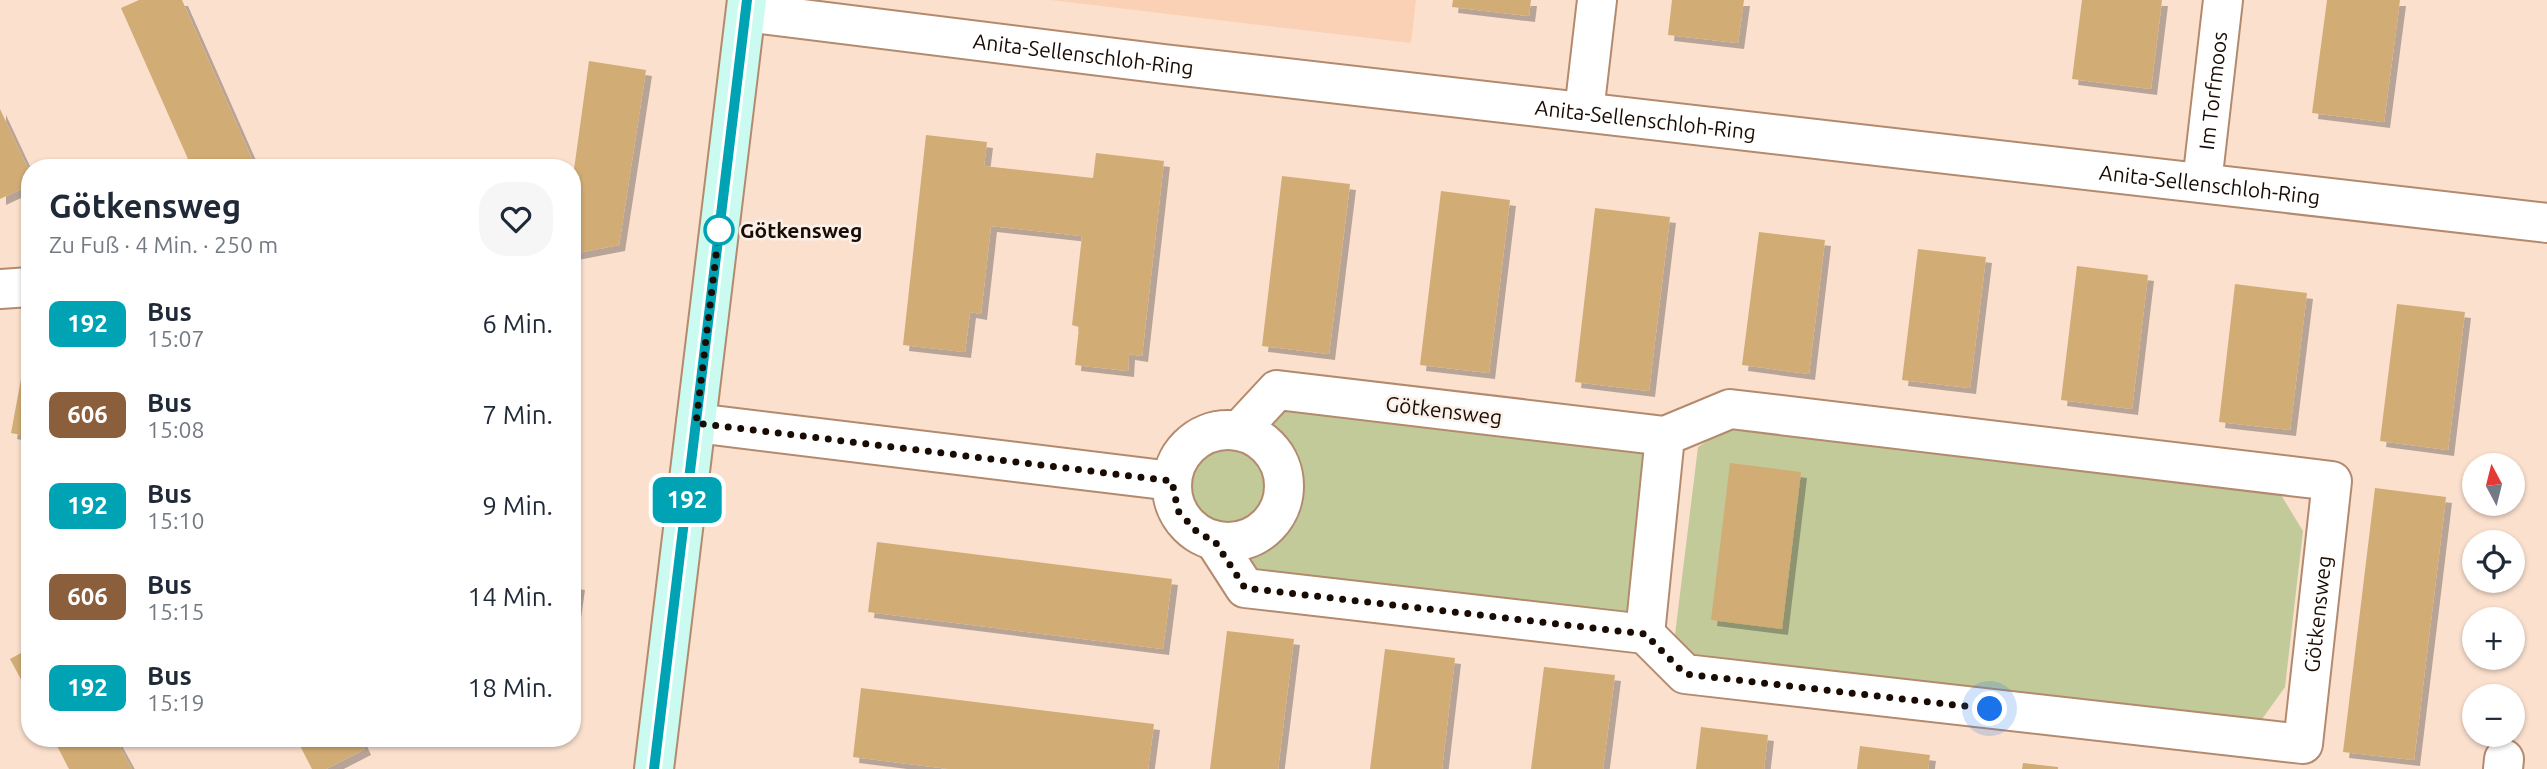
<!DOCTYPE html>
<html lang="de">
<head>
<meta charset="utf-8">
<style>
	:root { --surface:#fff; --page:#f6f6f7; --text:#1f2937; --muted:#747a83 }
	body { margin:0; font-family:Ubuntu,sans-serif; background:var(--page); color:var(--text); height:100vh; display:flex; flex-direction:column; font-size:26px; white-space:nowrap }
	* { box-sizing:border-box; margin:0 }
	p { font-size:23px; color:var(--muted) }
	.icon { flex:none; width:38px; height:38px; fill:none; stroke:currentColor; stroke-width:2; stroke-linecap:round; stroke-linejoin:round }
	.map { position:relative; flex:1; overflow:hidden }
	.details { position:absolute; left:21px; top:159px; width:560px; height:588px; display:flex; flex-direction:column; background:var(--surface); border-radius:28px; box-shadow:0 2px 5px #0004 }
	.details>* { flex:none }
	.badge { padding:0 14px; border-radius:10px; font-size:24px; line-height:46px }
	.needle { width:46px; rotate:353deg }
	.buttons { position:absolute; left:2462px; top:453px; display:grid; gap:14px }
	.buttons a { display:grid; place-items:center; width:63px; height:63px; border-radius:50%; background:var(--surface); box-shadow:0 2px 5px #0004; font-size:35px }
	.you { position:absolute; width:35px; height:35px; margin:-18px; border:5px solid #fff; border-radius:50%; background:#1a73e8; box-shadow:0 0 0 10px #1a73e833 }
	.map>.badge { position:absolute; translate:-50% -50%; box-shadow:0 0 0 4px #fff }
	.round { display:grid; place-items:center; flex:none; width:74px; height:74px; border-radius:28px; background:var(--page) }
	.head { display:flex; align-items:center; justify-content:space-between; height:119px; padding:0 28px }
	h1 { font-size:33px; font-weight:700; line-height:52px }
	ul { padding:0; list-style:none }
	li { display:flex; align-items:center; gap:21px; height:91px; padding:0 28px }
	li div { flex:1 }
	li b { display:block; font-size:26px }
	li em { font-style:normal }
	li .badge { min-width:77px; font-weight:700; text-align:center }
	.map>svg:first-child { display:block }
	.built { fill:#fad1b5 }
	.green { fill:#c2ca9a }
	.building { fill:#d2ac75; filter:url(#shadow) }
	.lines { fill:none; stroke-linecap:round; stroke-linejoin:round }
	.street-casing { stroke:#b38a6e; stroke-width:42 }
	.secondary-casing { stroke:#b38a6e; stroke-width:42 }
	.street { stroke:#fff; stroke-width:38 }
	.secondary { stroke:#cafaf0; stroke-width:38 }
	.line-casing { stroke:#fff; stroke-width:16 }
	.line { stroke:#00a3b4; stroke-width:10 }
	.walk { stroke:#1a0b03; stroke-width:7; stroke-dasharray:0 12.6 }
	.stop-dot { fill:#fff; stroke:#00a3b4; stroke-width:3.5 }
	.labels { text-anchor:middle; dominant-baseline:central; stroke-width:5; stroke-linejoin:round; paint-order:stroke }
	.street-label { font-size:21px; fill:#1a0b03; stroke:#faf1eb }
	.stop-label { font-size:21px; font-weight:bold; fill:#1a0b03; stroke:#faf1eb; text-anchor:start }
</style>
</head>
<body>
<div class="map">
<svg width="2547" height="769" viewBox="0 0 2547 769">
	<defs>
		<filter id="shadow"><feDropShadow dx="6" dy="6" stdDeviation="0" flood-color="#0004"/></filter>
	</defs>
	<rect width="100%" height="100%" fill="#fbe0ce"/>
	<!-- built -->
	<path class="built" d="M1051,0h365l-5,43z"/>
	<!-- green -->
	<path class="green" d="M1276,408l379,40 -20,169 -381,-44 -23,-25 39,-19 17,-25 3,-29 -15,-29 -27,-20z
		M1728,427l550,63 25,41 -18,156 -25,35 -572,-67 -13,-20 23,-188z
		M1180 485a49 49 0 1 1 98 0a49 49 0 1 1-98 0Z"/>
	<!-- building -->
	<path class="building" d="M139,0h43l74,168h-64l-71,-160z
		M1453,0h78l-2,16 -77,-9z
		M1672,0h72l-6,43 -70,-8z
		M2082,0h80l-11,89 -79,-10z
		M2327,0h73l-16,122 -72,-9z
		M589,61l57,9 -27,175 -47,9v-70z
		M0,109l30,64v12l-30,14z
		M926,135l61,7 -3,24 109,12 3,-25 68,8 -22,195 -13,-2 -1,17 -53,-6 4,-38 -7,-2 10,-89 -91,-10 -10,88 -11,-2 -5,40 -62,-7z
		M1282,176l68,8 -21,170 -67,-8z
		M1441,191l69,9 -21,173 -69,-8z
		M1595,208l75,9 -21,174 -74,-9z
		M1759,232l66,8 -16,134 -67,-9z
		M1918,249l68,8 -16,131 -68,-8z
		M2077,266l71,9 -16,134 -71,-9z
		M2235,284l72,9 -17,137 -71,-8z
		M2397,304l68,8 -17,138 -68,-9z
		M21,379l9,1v57l-19,-4z
		M1730,463l71,9 -19,157 -71,-9z
		M2375,488l71,9 -32,263 -71,-8z
		M877,542l295,37 -9,70 -295,-37z
		M572,583l7,1 -5,35h-2z
		M1227,631l67,8 -16,130h-68z
		M30,648v48l-20,-37z
		M1385,649l70,9 -13,111h-72z
		M1544,667l71,8 -12,94h-72z
		M861,688l293,36 -6,45h-199l-96,-12z
		M1701,727l67,8 -4,34h-68z
		M53,738h62l17,31h-63z
		M296,738h64l5,11 -39,20h-14z
		M1860,746l70,9 -2,14h-71z
		M2023,763l35,4v2h-36z"/>
	<g class="lines">
		<defs>
			<g id="street">
				<path id="s1" d="M746,12l418,52 1383,159"/>
				<path d="M1584,112l13,-112"/>
				<path id="s2" d="M2202,183l21,-183"/>
				<path d="M0,289l30,-2"/>
				<path d="M696,423l476,58"/>
				<circle cx="1228" cy="486" r="56"/>
				<path id="s3" d="M1214,540l31,48 400,46 40,40 618,70 29,-263 -602,-72 -65,27 -388,-46 -38,41"/>
				<path d="M1645,634l20,-198"/>
				<path d="M2503,769l1,-10"/>
			</g>
			<path id="secondary" d="M654,769l93,-769"/>
		</defs>
		<!-- street casing -->
		<use href="#street" class="street-casing"/>
		<!-- secondary casing -->
		<use href="#secondary" class="secondary-casing"/>
		<!-- street -->
		<use href="#street" class="street"/>
		<!-- secondary -->
		<use href="#secondary" class="secondary"/>
	</g>
	<g class="lines">
		<defs>
			<path id="line" d="M654,769l93,-769"/>
		</defs>
		<!-- line casing -->
		<use href="#line" class="line-casing"/>
		<!-- line -->
		<use href="#line" class="line"/>
		<!-- walk -->
		<path class="walk" d="M719,230l-23,193 476,58 6,30 21,23 15,6 31,48 400,46 40,40 305,35"/>
	</g>
	<!-- markers -->
	<circle class="stop-dot" cx="719" cy="230" r="14"/>
	<g class="labels">
		<!-- street labels -->
		<g class="street-label">
			<text stroke="none"><textPath href="#s1" startOffset="340">Anita-Sellenschloh-Ring</textPath></text>
			<text stroke="none"><textPath href="#s2" startOffset="93">Im Torfmoos</textPath></text>
			<text stroke="none"><textPath href="#s1" startOffset="906">Anita-Sellenschloh-Ring</textPath></text>
			<text stroke="none"><textPath href="#s1" startOffset="1474">Anita-Sellenschloh-Ring</textPath></text>
			<text transform="translate(1444 410) rotate(7)">Götkensweg</text>
			<text stroke="none"><textPath href="#s3" startOffset="1269">Götkensweg</textPath></text>
		</g>
		<!-- stop labels -->
		<g class="stop-label">
			<text x="740" y="230">Götkensweg</text>
		</g>
	</g>
</svg>
<div class="buttons">
<a><svg class="needle" viewBox="-14 -14 28 28"><path d="M0-13l5 13h-10z" fill="#e53935"/><path d="M0 13l5-13h-10z" fill="#747a83"/></svg></a>
<a><svg class="icon" aria-label="locate" viewBox="0 0 24 24"><circle cx="12" cy="12" r="6"/><path d="M12 2v4M12 18v4M2 12h4M18 12h4"/></svg></a>
<a>+</a>
<a>−</a>
</div>
<div class="you" style="left:1990px;top:709px"></div>
<b class="badge" style="left:687px;top:500px;background:#00a3b4;color:#fff">192</b>
<section class="details">
<div class="head"><div><h1>Götkensweg</h1><p>Zu Fuß · 4 Min. · 250 m</p></div><a class="round"><svg class="icon" aria-label="heart" viewBox="0 0 24 24"><path d="M12 20l-8-8c-3-5 5-10 8-4 3-6 11-1 8 4z"/></svg></a></div>
<ul>
<li><span class="badge" style="background:#00a3b4;color:#fff">192</span><div><b>Bus</b><p>15:07</p></div><em>6 Min.</em></li>
<li><span class="badge" style="background:#8b5e3c;color:#fff">606</span><div><b>Bus</b><p>15:08</p></div><em>7 Min.</em></li>
<li><span class="badge" style="background:#00a3b4;color:#fff">192</span><div><b>Bus</b><p>15:10</p></div><em>9 Min.</em></li>
<li><span class="badge" style="background:#8b5e3c;color:#fff">606</span><div><b>Bus</b><p>15:15</p></div><em>14 Min.</em></li>
<li><span class="badge" style="background:#00a3b4;color:#fff">192</span><div><b>Bus</b><p>15:19</p></div><em>18 Min.</em></li>
</ul>
</section>
</div>
</body>
</html>
